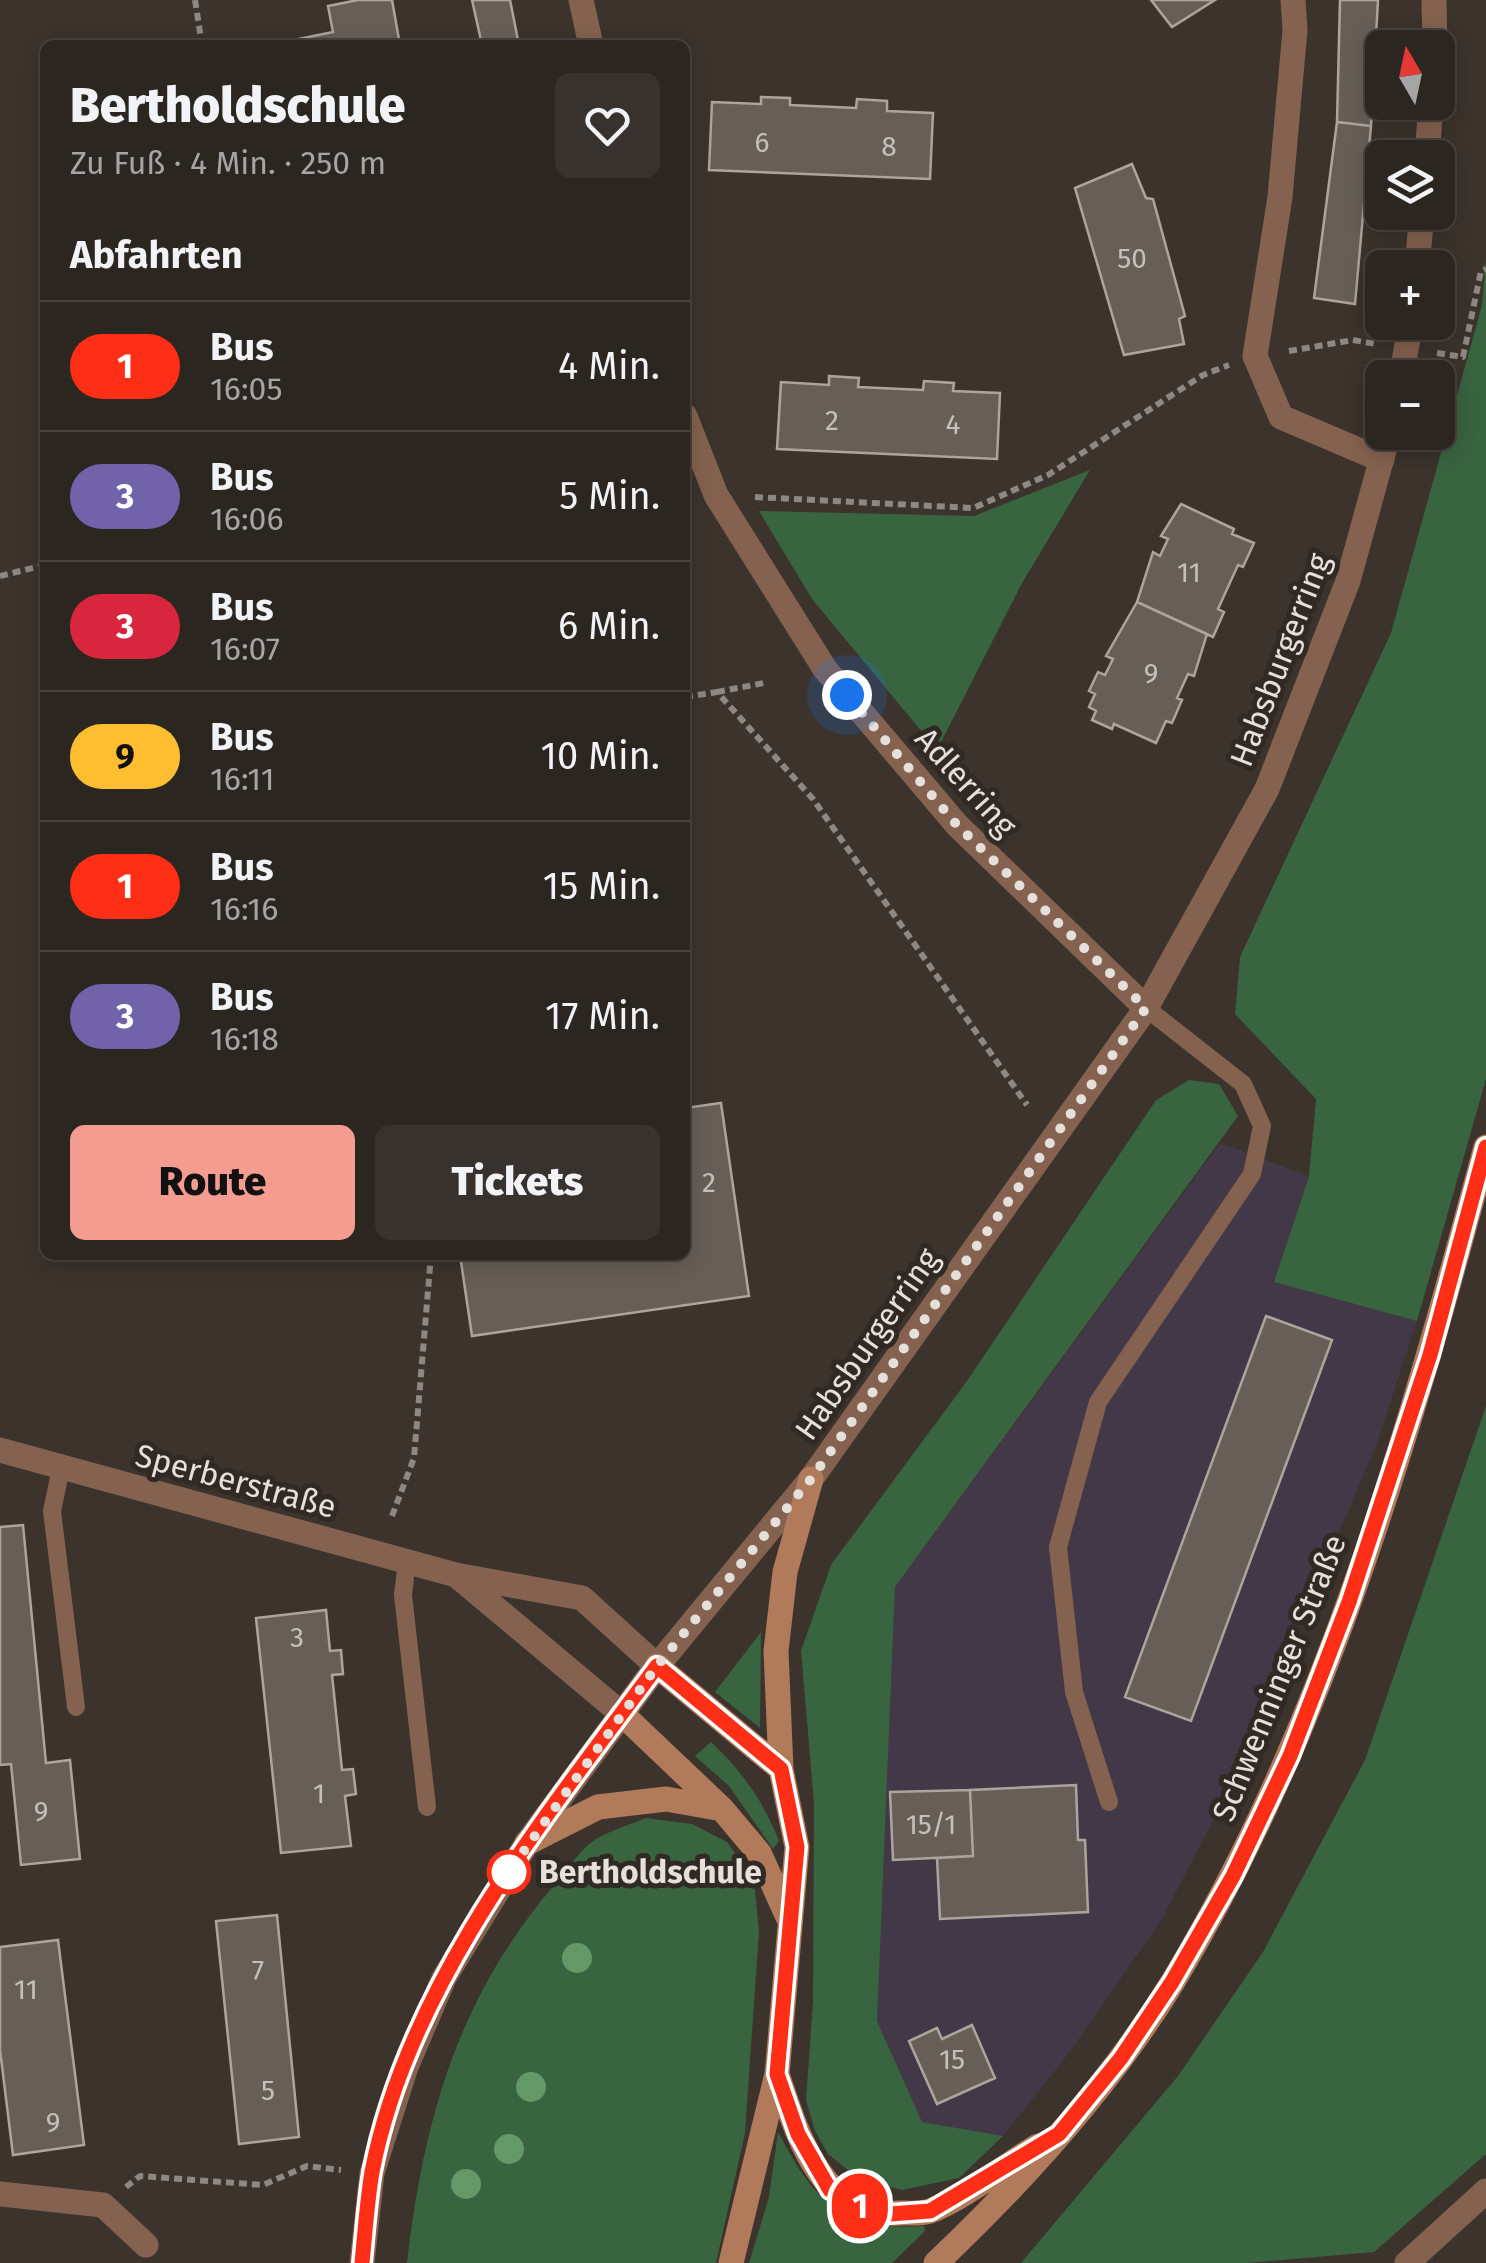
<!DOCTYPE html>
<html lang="de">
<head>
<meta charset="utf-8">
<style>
	:root { --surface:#2c2621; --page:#38322e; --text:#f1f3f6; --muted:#a6a5a5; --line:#48433f; --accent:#f59c90 }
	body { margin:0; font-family:"Fira Sans",sans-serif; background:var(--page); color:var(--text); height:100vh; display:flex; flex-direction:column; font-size:38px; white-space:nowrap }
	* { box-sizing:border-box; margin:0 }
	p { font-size:32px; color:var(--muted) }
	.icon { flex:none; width:55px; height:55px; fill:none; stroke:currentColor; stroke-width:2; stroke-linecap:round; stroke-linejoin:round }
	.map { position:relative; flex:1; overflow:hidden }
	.drawer { position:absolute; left:40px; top:40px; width:650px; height:1220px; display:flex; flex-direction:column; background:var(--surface); border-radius:15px; box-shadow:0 5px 25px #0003,0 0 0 2px var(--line) }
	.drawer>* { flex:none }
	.badge { padding:0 20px; border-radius:32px; font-size:35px; line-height:65px }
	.needle { width:65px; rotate:351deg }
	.tools { position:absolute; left:1365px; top:30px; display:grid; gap:20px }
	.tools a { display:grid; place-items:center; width:90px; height:90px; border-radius:15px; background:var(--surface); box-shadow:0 5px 25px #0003,0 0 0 2px var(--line); font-size:50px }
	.you { position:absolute; width:50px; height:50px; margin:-25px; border:8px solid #fff; border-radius:50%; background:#1a73e8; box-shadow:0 0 0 15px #1a73e833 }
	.map>.badge { position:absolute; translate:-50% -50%; box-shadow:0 0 0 5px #fff }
	h2 { padding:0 30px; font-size:38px; line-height:90px }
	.round { display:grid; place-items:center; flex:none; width:105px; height:105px; border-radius:15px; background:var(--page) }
	.head { display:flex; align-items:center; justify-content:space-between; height:170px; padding:0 30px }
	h1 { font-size:48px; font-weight:800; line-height:75px }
	.action { display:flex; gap:20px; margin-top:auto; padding:20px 30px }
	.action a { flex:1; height:115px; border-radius:15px; background:var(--accent); color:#111; font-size:40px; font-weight:800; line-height:115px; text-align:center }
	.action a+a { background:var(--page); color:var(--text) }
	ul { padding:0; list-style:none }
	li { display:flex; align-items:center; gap:30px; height:130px; padding:0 30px; border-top:2px solid var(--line) }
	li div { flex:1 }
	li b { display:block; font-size:38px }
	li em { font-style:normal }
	li .badge { min-width:110px; font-weight:700; text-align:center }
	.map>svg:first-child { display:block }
	.commercial { fill:#423848 }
	.green { fill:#396440 }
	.building { fill:#675f57; stroke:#ada59c; stroke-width:2.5 }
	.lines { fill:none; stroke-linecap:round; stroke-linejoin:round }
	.path { stroke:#8f8882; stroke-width:6; stroke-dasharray:8 5; stroke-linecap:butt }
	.service { stroke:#84624f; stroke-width:18 }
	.minor { stroke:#84624f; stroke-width:25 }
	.tertiary { stroke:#84624f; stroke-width:25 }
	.secondary { stroke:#b07a5b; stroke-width:25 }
	.tree { fill:#649867 }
	.line-casing { stroke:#fff; stroke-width:22 }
	.line { stroke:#ff2e17; stroke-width:15 }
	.walk { stroke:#e5e0db; stroke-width:10; stroke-dasharray:0 18 }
	.stop-dot { fill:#fff; stroke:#ff2e17; stroke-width:5 }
	.labels { text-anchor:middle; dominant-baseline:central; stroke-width:10; stroke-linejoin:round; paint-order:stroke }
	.number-label { font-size:28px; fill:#c6c0ba }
	.street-label { font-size:32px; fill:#e5e0db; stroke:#312923 }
	.stop-label { font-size:32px; font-weight:bold; fill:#e5e0db; stroke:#312923; text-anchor:start }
</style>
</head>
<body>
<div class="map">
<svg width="1486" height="2263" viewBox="0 0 1486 2263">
	<rect width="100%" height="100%" fill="#3b332c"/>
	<!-- commercial -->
	<path class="commercial" d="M1220,1143l89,33 -35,106 143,39 -40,122 -142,335 -73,141 -93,134 -66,83 -81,-13 -45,-102 18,-434z"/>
	<!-- green -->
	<path class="green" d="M1486,257v822l-69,242 -143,-39 35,-106 7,-77 -81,-85 5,-57 151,-324 91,-328z
		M1090,470l-69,115 -84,165 -125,-151 -53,-88 215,5z
		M1189,1080l30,4 19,32 -343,471 -18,434 45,101 81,14 -44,42 -57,12 -43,-11 -31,-25 -13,-23 -9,-31 7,-98 1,-199 -13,-152 30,-86 136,-184 189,-281z
		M1486,1406v748l-112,98 -127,11h-226l157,-187 85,-124 102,-192z
		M761,1632l-1,96 -45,-36z
		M711,1742c32,30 52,59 68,99l-6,8 -44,-63 -34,-30z
		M646,1818l46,6 35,18 27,38 5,51 -14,202 -29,130h-309c17,-146 51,-265 148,-379 12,-14 26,-36 41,-45 15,-9 34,-14 50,-21z
		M778,2132c36,68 63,100 146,94l1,5 -33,32h-143l20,-66z"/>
	<!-- building -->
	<path class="building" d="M358,0h34l8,45h-110l-1,-4 44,-9 -5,-26z
		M472,0h38l9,45h-37z
		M1151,0h64l-43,27z
		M1340,0h38l-7,126 -34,-4z
		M761,97l29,1v7l66,3 1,-9 30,2v10l46,2 -3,66 -221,-9 3,-68 49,2z
		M1337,122l34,4 -16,178 -41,-6z
		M1132,164l14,34 7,1 32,117 -6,3 5,25 -60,11 -49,-167z
		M829,376l30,2 -1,9 65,3 1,-9 30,2 -1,8 47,2 -3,66 -220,-10 4,-67 48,3z
		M1181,504l53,25 -2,5 22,9 -11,24 -5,-2 -20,44 6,3 -11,25 -76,-35 16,-50 7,4 8,-17 -7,-3z
		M1137,602l70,32 -13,42 -6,-2 -11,24 5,2 -10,23 -6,-2 -10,22 -42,-19 -2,5 -20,-9 4,-9 -7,-4 6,-13 -6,-3 9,-19 7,3 8,-16 -7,-3z
		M721,1103l28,193 -277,40 -12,-81h225v-147z
		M1266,1316l66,24 -141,381 -66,-24z
		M23,1525l23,238 24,-3 10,99 -59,6 -10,-101 -11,1v-238z
		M326,1610l4,41 11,-1 2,24 -11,1 10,95 11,-1 3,25 -11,2 6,50 -70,7 -25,-235z
		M1076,1785l2,55h7l3,72 -148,7 -3,-61 36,-2 -3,-66z
		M970,1790l3,66 -80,4 -3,-68z
		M277,1915l22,222 -60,7 -23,-223z
		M58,1940l26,205 -71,10 -13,-105v-103z
		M972,2025l23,53 -58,26 -28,-63 28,-13 5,11z"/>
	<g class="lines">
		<!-- path -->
		<path class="path" d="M195,0l7,45
			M1289,351l64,-11 23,4
			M1437,353l26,4 18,-86 5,-2
			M755,497l218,11 75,-33 155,-100 26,-10
			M0,576l45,-11
			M717,692l47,-9
			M685,697l32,-5 96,107 214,306
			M392,1516l22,-58 17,-203
			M126,2187l14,-11 123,9 44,-19 34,4"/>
		<!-- service -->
		<path class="service" d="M61,1468l-9,43 24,196
			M407,1560l-4,35 24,212
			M1109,1802l-35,-110 -16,-145 40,-145 154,-228 10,-48 -19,-42 -97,-76"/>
		<!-- minor -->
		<path class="minor" d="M581,0l10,45
			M1293,0l2,30 -15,167 -25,159 26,61 101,43
			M685,416l31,79 109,174 132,156 189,183
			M0,1450l456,125 126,23 75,68
			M456,1575l166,139
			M0,2194l103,11 43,40
			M1407,2263l79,-72"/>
		<!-- tertiary -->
		<path class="tertiary" d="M1434,0l1,48
			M1427,158l4,-56
			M1417,268l5,-56
			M1401,378l10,-56
			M362,2263l10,-90 34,-106 38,-89 83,-135 130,-177 154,-187 335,-471 121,-219 81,-208 41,-149"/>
		<!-- secondary -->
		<path class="secondary" d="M657,1666l124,103
			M622,1714l100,95 37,44 29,64
			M527,1843l71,-36 68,-8 56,10
			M777,2074c20,59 44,145 122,139 10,0 23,1 31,-2 30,-11 78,-47 108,-65
			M731,2263l46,-189 20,-227 -16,-78 -5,-118 9,-79 26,-93
			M936,2263c89,-84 174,-178 238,-283 154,-256 235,-547 312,-833"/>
	</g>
	<!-- trees -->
	<g class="tree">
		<circle cx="577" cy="1958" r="15"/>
		<circle cx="531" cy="2087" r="15"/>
		<circle cx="509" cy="2149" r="15"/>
		<circle cx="466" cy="2184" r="15"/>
	</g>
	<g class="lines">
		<defs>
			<path id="line" d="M362,2263c3,-30 5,-61 10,-91 36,-188 174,-356 285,-506l124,103 16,78 -20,227 21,60 32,56 37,20 23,4 40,-3 129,-77 62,-76 51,-76 61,-106 57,-120 59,-154 81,-247 56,-208"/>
		</defs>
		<!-- line casing -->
		<use href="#line" class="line-casing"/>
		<!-- line -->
		<use href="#line" class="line"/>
		<!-- walk -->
		<path class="walk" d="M509,1872l-3,4 151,-210 154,-187 335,-471 -189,-183 -110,-130"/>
	</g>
	<!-- markers -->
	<circle class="stop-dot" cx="509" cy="1872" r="20"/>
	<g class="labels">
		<!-- number labels -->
		<g class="number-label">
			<text x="762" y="142">6</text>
			<text x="889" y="146">8</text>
			<text x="1132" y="258">50</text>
			<text x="832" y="420">2</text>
			<text x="953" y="424">4</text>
			<text x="1189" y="572">11</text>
			<text x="1151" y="673">9</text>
			<text x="709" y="1182">2</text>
			<text x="297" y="1637">3</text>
			<text x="319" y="1793">1</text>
			<text x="41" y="1811">9</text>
			<text x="931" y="1824">15/1</text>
			<text x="258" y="1970">7</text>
			<text x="26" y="1989">11</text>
			<text x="952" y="2059">15</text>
			<text x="268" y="2090">5</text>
			<text x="53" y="2122">9</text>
		</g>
		<!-- street labels -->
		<g class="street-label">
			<text transform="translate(1280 660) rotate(-69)">Habsburgerring</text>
			<text transform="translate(966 782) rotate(48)">Adlerring</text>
			<text transform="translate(867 1344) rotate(-55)">Habsburgerring</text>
			<text transform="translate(236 1481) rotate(15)">Sperberstraße</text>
			<text transform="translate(1279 1678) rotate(-68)">Schwenninger Straße</text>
		</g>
		<!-- stop labels -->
		<g class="stop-label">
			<text x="539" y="1872">Bertholdschule</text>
		</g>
	</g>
</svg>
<div class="tools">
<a><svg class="needle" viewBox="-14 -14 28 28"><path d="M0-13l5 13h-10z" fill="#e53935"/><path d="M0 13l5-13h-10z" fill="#a6a5a5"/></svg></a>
<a><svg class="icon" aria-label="layers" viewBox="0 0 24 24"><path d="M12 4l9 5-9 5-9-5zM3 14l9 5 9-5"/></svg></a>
<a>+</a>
<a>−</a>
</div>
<div class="you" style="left:847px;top:695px"></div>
<b class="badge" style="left:860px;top:2206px;background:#ff2e17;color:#fff">1</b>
<section class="drawer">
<div class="head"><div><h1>Bertholdschule</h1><p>Zu Fuß · 4 Min. · 250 m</p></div><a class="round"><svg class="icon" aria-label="heart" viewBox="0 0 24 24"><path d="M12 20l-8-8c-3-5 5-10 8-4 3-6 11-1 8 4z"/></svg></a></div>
<h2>Abfahrten</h2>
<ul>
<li><span class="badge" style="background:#ff2e17;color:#fff">1</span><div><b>Bus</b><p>16:05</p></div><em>4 Min.</em></li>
<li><span class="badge" style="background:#7163a9;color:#fff">3</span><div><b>Bus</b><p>16:06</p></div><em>5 Min.</em></li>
<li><span class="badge" style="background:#d7263d;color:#fff">3</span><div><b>Bus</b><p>16:07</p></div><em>6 Min.</em></li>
<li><span class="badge" style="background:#ffbe32;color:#111">9</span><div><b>Bus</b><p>16:11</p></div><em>10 Min.</em></li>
<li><span class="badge" style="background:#ff2e17;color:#fff">1</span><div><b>Bus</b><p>16:16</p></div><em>15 Min.</em></li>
<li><span class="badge" style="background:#7163a9;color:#fff">3</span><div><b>Bus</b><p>16:18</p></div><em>17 Min.</em></li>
</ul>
<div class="action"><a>Route</a><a>Tickets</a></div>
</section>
</div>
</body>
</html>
